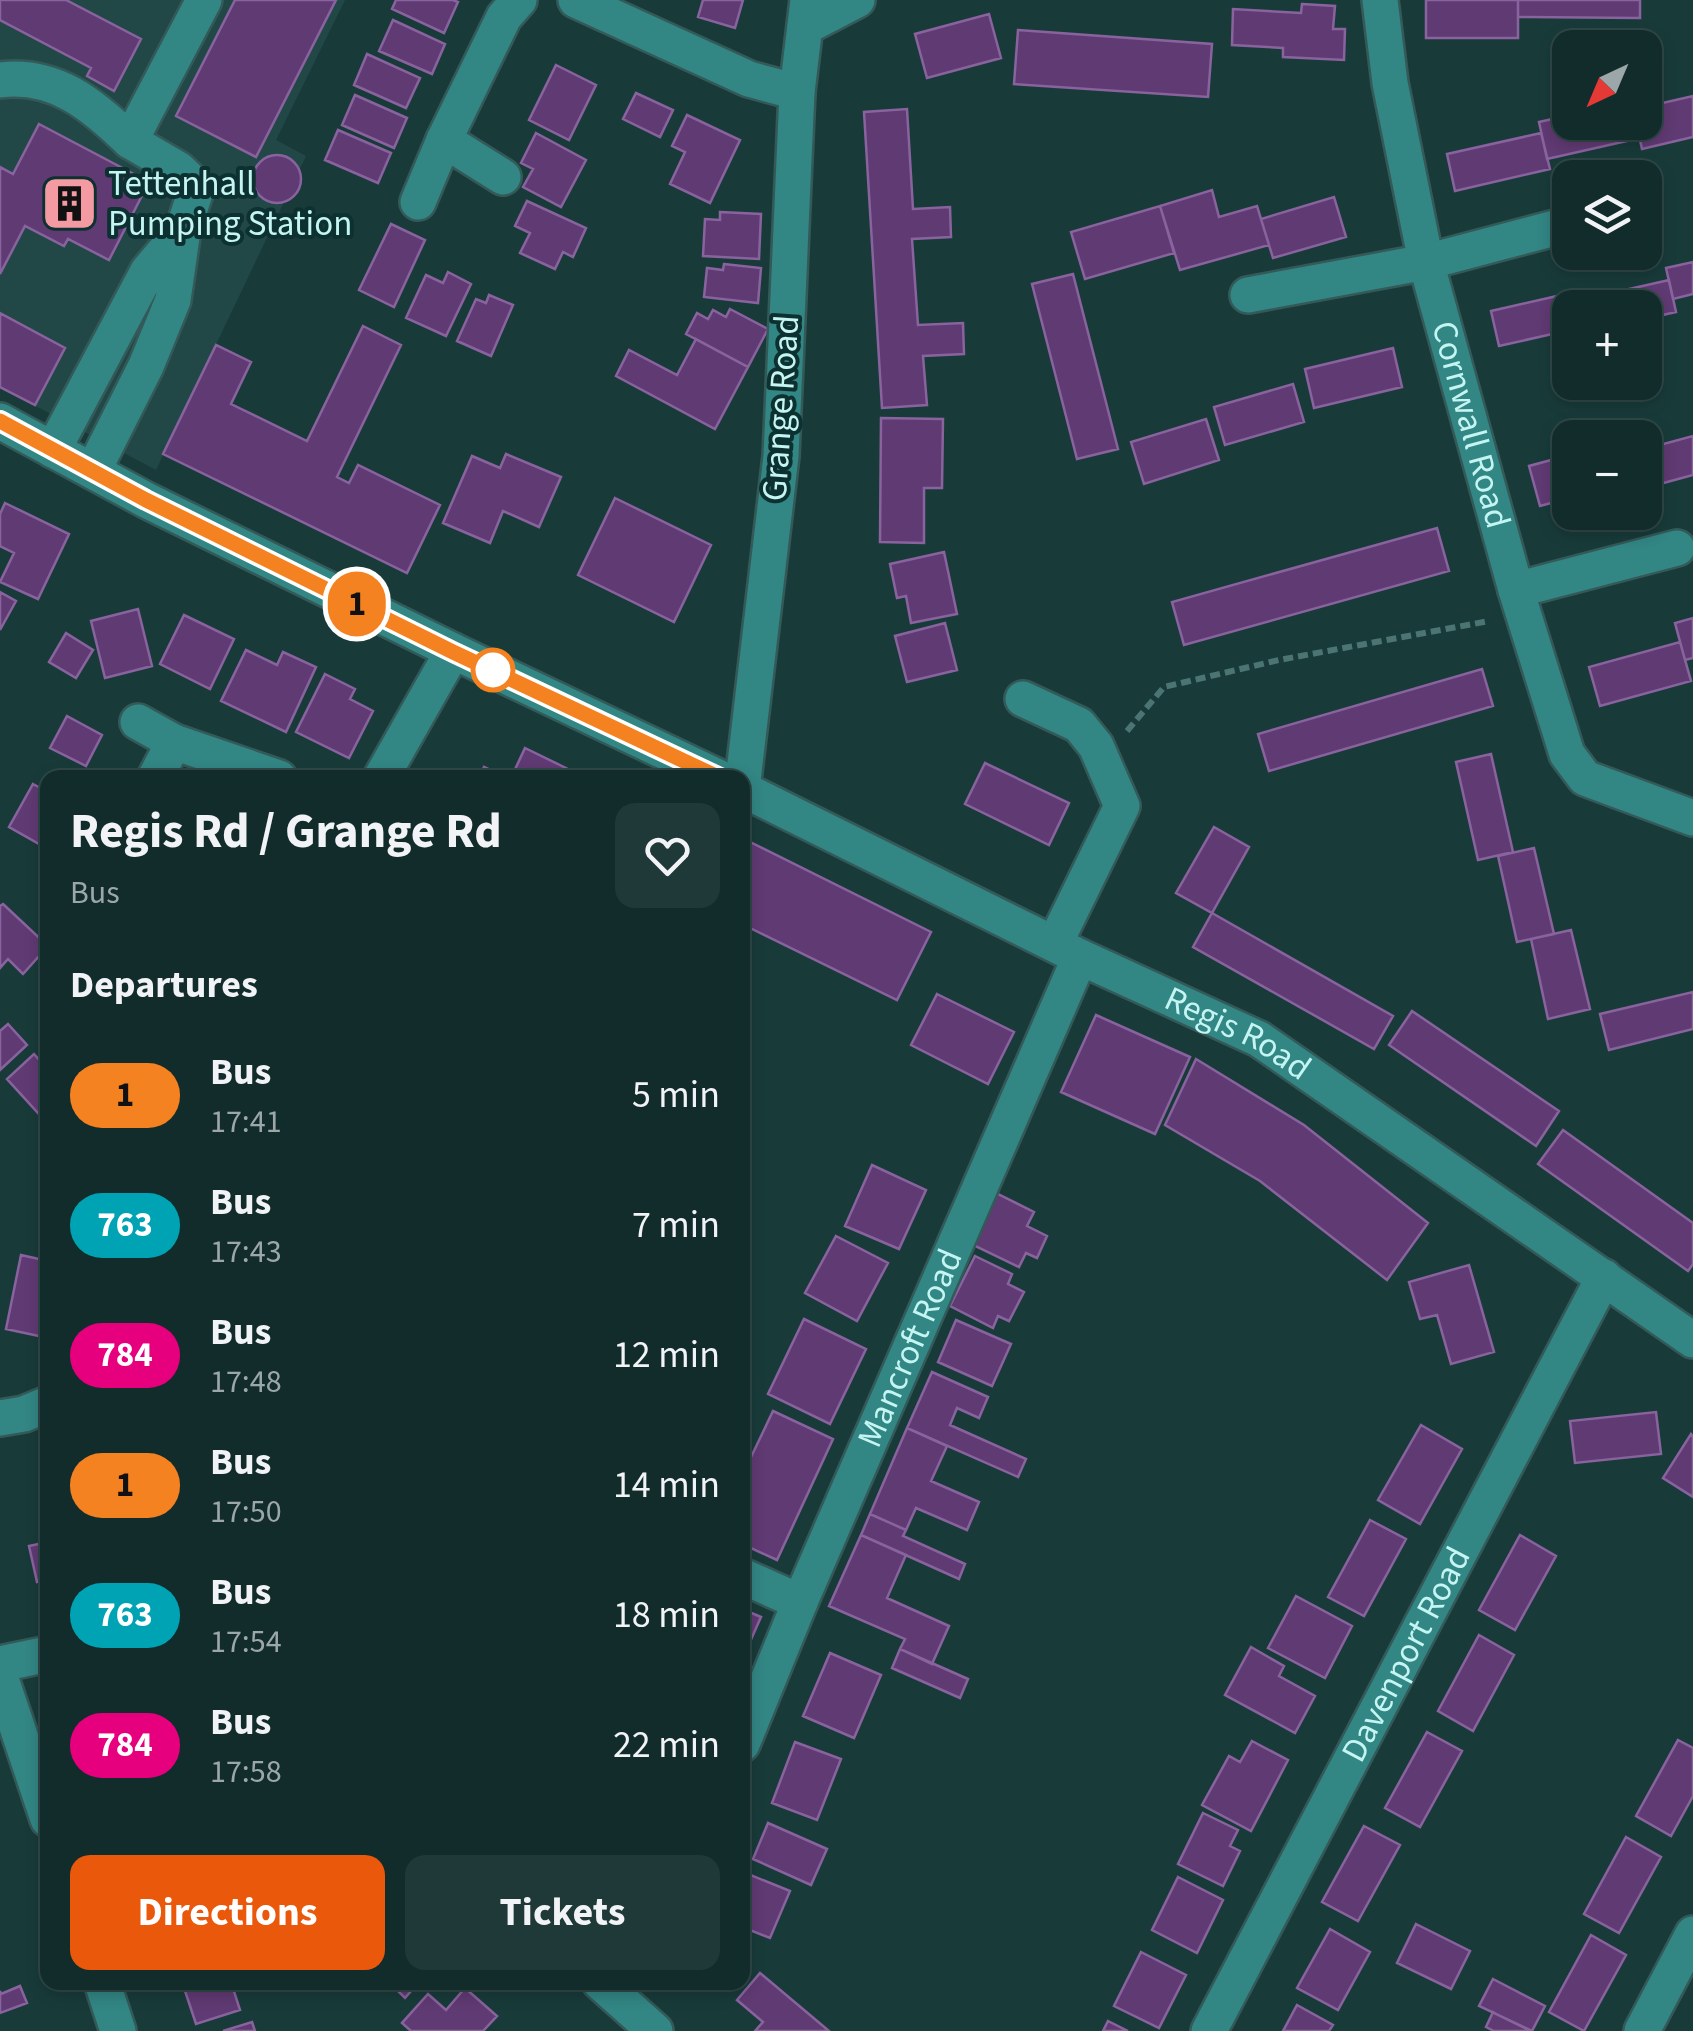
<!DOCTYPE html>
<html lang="en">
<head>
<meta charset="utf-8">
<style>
	:root { --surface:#122c2c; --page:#1f3838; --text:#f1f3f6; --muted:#9ca7a9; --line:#314848; --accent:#ea580c }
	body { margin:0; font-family:"Source Sans 3",sans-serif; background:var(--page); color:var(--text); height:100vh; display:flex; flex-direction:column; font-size:38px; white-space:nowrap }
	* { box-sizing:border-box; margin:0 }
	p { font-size:32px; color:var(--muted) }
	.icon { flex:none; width:55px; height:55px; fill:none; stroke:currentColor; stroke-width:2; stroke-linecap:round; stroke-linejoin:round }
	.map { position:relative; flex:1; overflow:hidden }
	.panel { position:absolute; left:40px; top:770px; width:710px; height:1220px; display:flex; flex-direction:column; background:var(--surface); border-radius:20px; box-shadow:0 5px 15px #0003,0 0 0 2px var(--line) }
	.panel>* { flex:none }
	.badge { padding:0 20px; border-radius:32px; font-size:35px; line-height:65px }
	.needle { width:65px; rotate:224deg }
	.buttons { position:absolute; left:1552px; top:30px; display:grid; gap:20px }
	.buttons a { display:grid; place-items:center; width:110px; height:110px; border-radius:20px; background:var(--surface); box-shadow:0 5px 15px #0003,0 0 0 2px var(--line); font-size:50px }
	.map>.badge { position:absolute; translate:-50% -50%; box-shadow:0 0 0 5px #fff }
	h2 { padding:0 30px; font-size:38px; line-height:90px }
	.round { display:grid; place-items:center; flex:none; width:105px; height:105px; border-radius:20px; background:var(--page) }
	.headline { display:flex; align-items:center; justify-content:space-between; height:170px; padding:0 30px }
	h1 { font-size:48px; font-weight:700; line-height:75px }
	.button { display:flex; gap:20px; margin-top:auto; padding:20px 30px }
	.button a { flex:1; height:115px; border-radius:20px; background:var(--accent); color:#fff; font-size:40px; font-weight:700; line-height:115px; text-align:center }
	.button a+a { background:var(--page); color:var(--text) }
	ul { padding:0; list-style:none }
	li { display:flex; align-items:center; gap:30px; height:130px; padding:0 30px }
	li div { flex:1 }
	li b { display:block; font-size:38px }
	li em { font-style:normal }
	li .badge { min-width:110px; font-weight:700; text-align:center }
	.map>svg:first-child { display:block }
	.built { fill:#214847 }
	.building { fill:#603a73; stroke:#89639e; stroke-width:2.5 }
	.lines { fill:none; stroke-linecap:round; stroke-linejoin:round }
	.minor-casing { stroke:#335958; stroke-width:40 }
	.path { stroke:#4c7472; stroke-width:6; stroke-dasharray:10 5; stroke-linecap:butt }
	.minor { stroke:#328684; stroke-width:35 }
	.line-casing { stroke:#fff; stroke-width:22 }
	.line { stroke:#f58220; stroke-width:15 }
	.stop-dot { fill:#fff; stroke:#f58220; stroke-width:5 }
	.labels { text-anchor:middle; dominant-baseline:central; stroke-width:8; stroke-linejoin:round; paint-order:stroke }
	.poi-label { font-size:35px; fill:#c4f5f3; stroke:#0d3030; text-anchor:start }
	.street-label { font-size:35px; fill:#c4f5f3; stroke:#0d3030 }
</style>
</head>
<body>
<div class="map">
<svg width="1693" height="2031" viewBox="0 0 1693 2031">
	<rect width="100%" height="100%" fill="#183b3a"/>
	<!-- built -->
	<path class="built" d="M0,0h345l-69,140 30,16 -150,314 -156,-83z"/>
	<!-- building -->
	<path class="building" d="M0,0h66l75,39 -27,52 -27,-15 4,-8 -91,-48z
		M235,0h101l-80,157 -80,-41z
		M396,0h57l5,2 -14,31 -52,-24z
		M703,0h40l-8,28 -37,-11z
		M1426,0h92v38h-92z
		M1518,0h122v18l-122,-1z
		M1302,4l33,2 -2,23h12l-1,31 -61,-3v-9l-51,-3 1,-36 68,4z
		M989,14l12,44 -74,20 -12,-44z
		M393,20l52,24 -13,30 -53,-23z
		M1018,30l194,14 -4,53 -194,-13z
		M367,54l53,24 -14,30 -52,-23z
		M556,65l40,20 -27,55 -40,-20z
		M636,93l37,17 -13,27 -37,-18z
		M355,95l52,23 -13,30 -52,-23z
		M1693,96v41l-51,12 -6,-27h9v-15z
		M907,109l6,100 37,-2 1,30 -39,2 6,86 45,-2 1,31 -41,2 4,49 -45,3 -18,-296z
		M687,115l53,25 -30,63 -40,-19 15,-32 -13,-6z
		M1570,115v7h66l4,16 -93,21 -8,-37z
		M39,124l110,58 -40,78 -41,-21 -4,7 -39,-20 -25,48v-107l13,7z
		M338,130l53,23 -13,30 -53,-23z
		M536,133l50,27 -25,47 -38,-20 10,-18 -12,-6z
		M1541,133l9,36 -95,22 -8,-37z
		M253 179a24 24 0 1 1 48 0a24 24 0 1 1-48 0Z
		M1212,190l7,27 38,-11 12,39 -89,25 -20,-64z
		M1334,197l12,40 -73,21 -12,-39z
		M527,201l59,27 -13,29 -10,-5 -8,17 -35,-16 10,-20 -15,-7z
		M1160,206l14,47 -89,26 -14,-47z
		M720,212l41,2 -2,45 -56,-3 2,-37 15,1z
		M391,224l34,16 -31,67 -35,-17z
		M1693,262v32l-20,5 -7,-31z
		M724,264l37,4 -3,35 -54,-6 3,-29 16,2z
		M448,272l23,12 -25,52 -40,-18 20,-43 17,8z
		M1073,274l45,175 -41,10 -45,-175z
		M1669,280l7,32 -31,7v-11h-58l-2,-9z
		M1583,290l4,18h-17v22l-71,16 -8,-35z
		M489,295l24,10 -22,51 -34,-15 19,-42 10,4z
		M730,309l38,20 -20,38 -62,-33 11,-21 11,6 5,-9 13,7z
		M0,313l65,35 -30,57 -35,-18z
		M363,326l38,19 -64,132 12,6 9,-18 82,40 -33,68 -244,-119 53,-109 35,17 -20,42 76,37z
		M696,339l52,28 -33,62 -99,-53 13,-26 48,25z
		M1393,348l9,39 -88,21 -9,-39z
		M1293,384l11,38 -79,23 -11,-38z
		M881,418l62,1 -1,69h-18v55l-44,-1z
		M1206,419l13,41 -75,24 -13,-42z
		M1693,436v39l-48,13v-39z
		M506,454l55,23 -22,50 -36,-16 -13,32 -47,-20 29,-67 28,12z
		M1570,455v43l-30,8 -11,-40z
		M615,498l96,47 -37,77 -96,-47z
		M5,503l64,31 -31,65 -38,-17 14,-29 -14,-7v-32z
		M1437,528l12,43 -265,74 -12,-43z
		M944,552l13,62 -46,9 -5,-27 -9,2 -7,-34z
		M0,592l16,9 -16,29z
		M138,609l14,57 -47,12 -14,-57z
		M184,615l50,24 -24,50 -50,-25z
		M1693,618v40l-8,2 -10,-37z
		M945,623l12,47 -50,12 -12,-46z
		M66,633l27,17 -17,28 -27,-16z
		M1680,642l11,39 -91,25 -11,-39z
		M246,650l31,15 6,-13 33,15 -30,65 -65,-31z
		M1482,669l11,37 -224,65 -11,-37z
		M325,674l30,15 -5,10 23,12 -24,47 -53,-26z
		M67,716l35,19 -16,31 -36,-18z
		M525,748l43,21 -4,9h-53z
		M1491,754l22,98 -35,8 -22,-98z
		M985,763l84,40 -20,42 -84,-41z
		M484,767l23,11h-28z
		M33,784l15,8v57l-39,-22z
		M1214,827l35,20 -37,66 -36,-20z
		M742,838l189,94 -34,68 -155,-76z
		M1534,848l20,86 -37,8 -19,-86z
		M3,904l45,42 -25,28 -15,-15 -8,9v-62z
		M1212,913l181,103 -19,33 -181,-102z
		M1571,930l19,79 -42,10 -17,-80z
		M1693,992v37l-84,21 -9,-36z
		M937,994l77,38 -26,52 -77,-39z
		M1412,1011l147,100 -23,35 -147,-101z
		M1096,1015l94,42 -35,77 -94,-42z
		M8,1024l19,21 -27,25v-39z
		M34,1054l14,16v54l-41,-45z
		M1196,1059l108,66 124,98 -41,57 -127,-99 -95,-56z
		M1563,1130l130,93v41l-5,7 -150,-107z
		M872,1165l54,25 -27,59 -54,-23z
		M996,1193l38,19 -7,14 20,10 -10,22 -11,-5 -7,14 -48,-23z
		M836,1236l52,27 -31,58 -52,-28z
		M21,1255l27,6v77l-42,-9z
		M975,1256l37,18 -4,10 16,8 -15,29 -11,-5 -5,12 -43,-22z
		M1469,1265l25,87 -43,12 -14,-49 -17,4 -11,-37z
		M804,1319l62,30 -36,75 -62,-30z
		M956,1320l55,24 -19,42 -54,-24z
		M932,1372l56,25 -9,21 -22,-10 -7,17 76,34 -8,18 -111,-49z
		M773,1411l60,28 -56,121 -35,-16v-68z
		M1656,1412l5,42 -86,9 -5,-42z
		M1421,1425l41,24 -42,75 -42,-24z
		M907,1428l40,18 -16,35 48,21 -12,28 -51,-22 -10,22 -36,-16z
		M1691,1434l2,2v61l-30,-19z
		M870,1514l36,16 -3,6 62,28 -6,15 -98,-44z
		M1370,1520l36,19 -42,77 -36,-19z
		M861,1535l45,20 -19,43 62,28 -17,38 -32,-15 5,-10 -76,-33z
		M1520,1535l36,21 -41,74 -36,-20z
		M48,1542v37l-11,3 -8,-36z
		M1296,1596l56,30 -27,52 -57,-30z
		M742,1609l19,8 -19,43z
		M1479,1635l35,20 -41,76 -35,-20z
		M1251,1647l33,19 -5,10 36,20 -20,37 -70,-38z
		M900,1649l68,30 -8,19 -68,-30z
		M830,1653l51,22 -27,63 -51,-22z
		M1427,1732l35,19 -42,76 -35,-19z
		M1678,1740l15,8v48l-22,40 -35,-20z
		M1252,1741l36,19 -37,71 -49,-26 27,-49 11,6z
		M795,1742l46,17 -24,61 -45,-17z
		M1203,1813l35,17 -8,16 10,5 -17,35 -45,-22z
		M768,1823l59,26 -16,36 -58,-26z
		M1364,1826l36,19 -42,76 -36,-19z
		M1626,1837l35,20 -42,76 -35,-19z
		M743,1872l47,19 -20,47 -28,-11z
		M1178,1877l45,23 -26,53 -45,-23z
		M1416,1924l54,27 -19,38 -54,-26z
		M1330,1929l40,23 -32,58 -41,-22z
		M1591,1935l35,20 -42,76 -35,-19z
		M1141,1952l45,23 -27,53 -45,-22z
		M760,1973l69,58h-74l8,-9 -26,-22z
		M1493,1979l52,27 -13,25 -53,-25z
		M182,1982h49l9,28 -44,14z
		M389,1982h30l-14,16z
		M20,1986l7,17 -27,10v-22l1,3z
		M465,1988l32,28 -14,15h-72l-9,-8 26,-29 18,16z
		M1297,2005l36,20 -4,6h-46z
		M1493,2012l5,3 33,16h-37l-8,-4z
		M1108,2021l20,10h-25z
		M252,2022l3,9h-32z"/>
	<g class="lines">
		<defs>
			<g id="minor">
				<path d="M576,0l173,79 48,13"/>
				<path id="s1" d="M808,0l-11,92 -16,364 -39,333 338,168 179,82 434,301"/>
				<path id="s2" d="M1380,0l10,83 36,179 90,328 51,164 18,24 108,40"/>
				<path d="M805,27l52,-27"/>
				<path d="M0,80c55,-7 93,25 130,61"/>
				<path d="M444,140l59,37"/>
				<path d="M418,202l26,-62 60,-123 15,-17"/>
				<path d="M183,230l14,-43 -19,-18 -48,-28 74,-141"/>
				<path d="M1248,295l178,-33 144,-38"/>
				<path d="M0,421l146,79 307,151 267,127"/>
				<path d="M53,450l95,-179 35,-41 -10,70 -27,66 -53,105"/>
				<path d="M1516,590l161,-42"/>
				<path d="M1023,699l56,26 17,21 26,60 -67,137"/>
				<path d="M138,722l36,20 105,36"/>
				<path d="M155,778l19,-36"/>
				<path d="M381,778l72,-127"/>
				<path d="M0,1418l24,-4 24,-10"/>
				<path d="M742,1576l58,26"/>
				<path d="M0,1664l48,-10"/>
				<path d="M0,1676l48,143"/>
				<path id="s3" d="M742,1744l58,-142 280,-645"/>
				<path d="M102,1982l16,49"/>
				<path d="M600,1982l55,49"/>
				<path id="s4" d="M1209,2031l395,-754"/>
				<path d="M1642,2031l51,-97"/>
			</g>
		</defs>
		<!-- minor casing -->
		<use href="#minor" class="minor-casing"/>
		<!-- path -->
		<path class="path" d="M1127,731l37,-44 115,-27 210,-39"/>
		<!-- minor -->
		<use href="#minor" class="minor"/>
	</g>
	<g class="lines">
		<defs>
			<path id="line" d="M0,421l146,79 307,152 267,126"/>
		</defs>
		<!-- line casing -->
		<use href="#line" class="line-casing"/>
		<!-- line -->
		<use href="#line" class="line"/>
	</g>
	<!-- icons -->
	<defs>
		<symbol id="building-square" viewBox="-11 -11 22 22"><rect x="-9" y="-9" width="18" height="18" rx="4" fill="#f49aa3" stroke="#0d3030"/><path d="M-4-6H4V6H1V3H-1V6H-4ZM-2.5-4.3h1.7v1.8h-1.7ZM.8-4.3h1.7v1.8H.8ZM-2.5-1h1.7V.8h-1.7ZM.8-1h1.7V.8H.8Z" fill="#111"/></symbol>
	</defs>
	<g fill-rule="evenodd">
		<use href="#building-square" x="38" y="172" width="63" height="63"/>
	</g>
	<!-- markers -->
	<circle class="stop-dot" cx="493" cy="670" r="20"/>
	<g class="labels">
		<!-- poi labels -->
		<g class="poi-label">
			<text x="108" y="184">Tettenhall<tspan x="108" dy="40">Pumping Station</tspan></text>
		</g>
		<!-- street labels -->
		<g class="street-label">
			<text transform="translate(781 408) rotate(-86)">Grange Road</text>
			<text stroke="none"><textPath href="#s2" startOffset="435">Cornwall Road</textPath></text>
			<text stroke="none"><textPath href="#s1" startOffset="1345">Regis Road</textPath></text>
			<text stroke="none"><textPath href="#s3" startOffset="430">Mancroft Road</textPath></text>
			<text stroke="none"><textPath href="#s4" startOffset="425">Davenport Road</textPath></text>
		</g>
	</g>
</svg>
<div class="buttons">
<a><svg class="needle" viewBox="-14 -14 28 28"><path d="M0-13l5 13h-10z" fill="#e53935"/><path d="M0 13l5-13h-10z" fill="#9ca7a9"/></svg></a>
<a><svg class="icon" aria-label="layers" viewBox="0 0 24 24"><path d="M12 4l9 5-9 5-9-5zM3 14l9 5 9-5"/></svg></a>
<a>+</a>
<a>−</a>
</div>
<b class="badge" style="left:357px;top:604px;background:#f58220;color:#111">1</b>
<section class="panel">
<div class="headline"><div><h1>Regis Rd / Grange Rd</h1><p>Bus</p></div><a class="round"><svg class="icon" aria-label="heart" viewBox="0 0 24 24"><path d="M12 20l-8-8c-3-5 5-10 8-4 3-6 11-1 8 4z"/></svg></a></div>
<h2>Departures</h2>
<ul>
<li><span class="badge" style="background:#f58220;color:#111">1</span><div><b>Bus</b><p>17:41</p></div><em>5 min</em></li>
<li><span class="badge" style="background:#00a3b4;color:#fff">763</span><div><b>Bus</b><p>17:43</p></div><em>7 min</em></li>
<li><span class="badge" style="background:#e6007e;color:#fff">784</span><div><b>Bus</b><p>17:48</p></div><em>12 min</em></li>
<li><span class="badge" style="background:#f58220;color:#111">1</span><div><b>Bus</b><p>17:50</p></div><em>14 min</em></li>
<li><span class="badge" style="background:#00a3b4;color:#fff">763</span><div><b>Bus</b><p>17:54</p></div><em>18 min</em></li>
<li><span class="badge" style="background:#e6007e;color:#fff">784</span><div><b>Bus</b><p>17:58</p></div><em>22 min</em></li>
</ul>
<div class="button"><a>Directions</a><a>Tickets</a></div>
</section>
</div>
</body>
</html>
